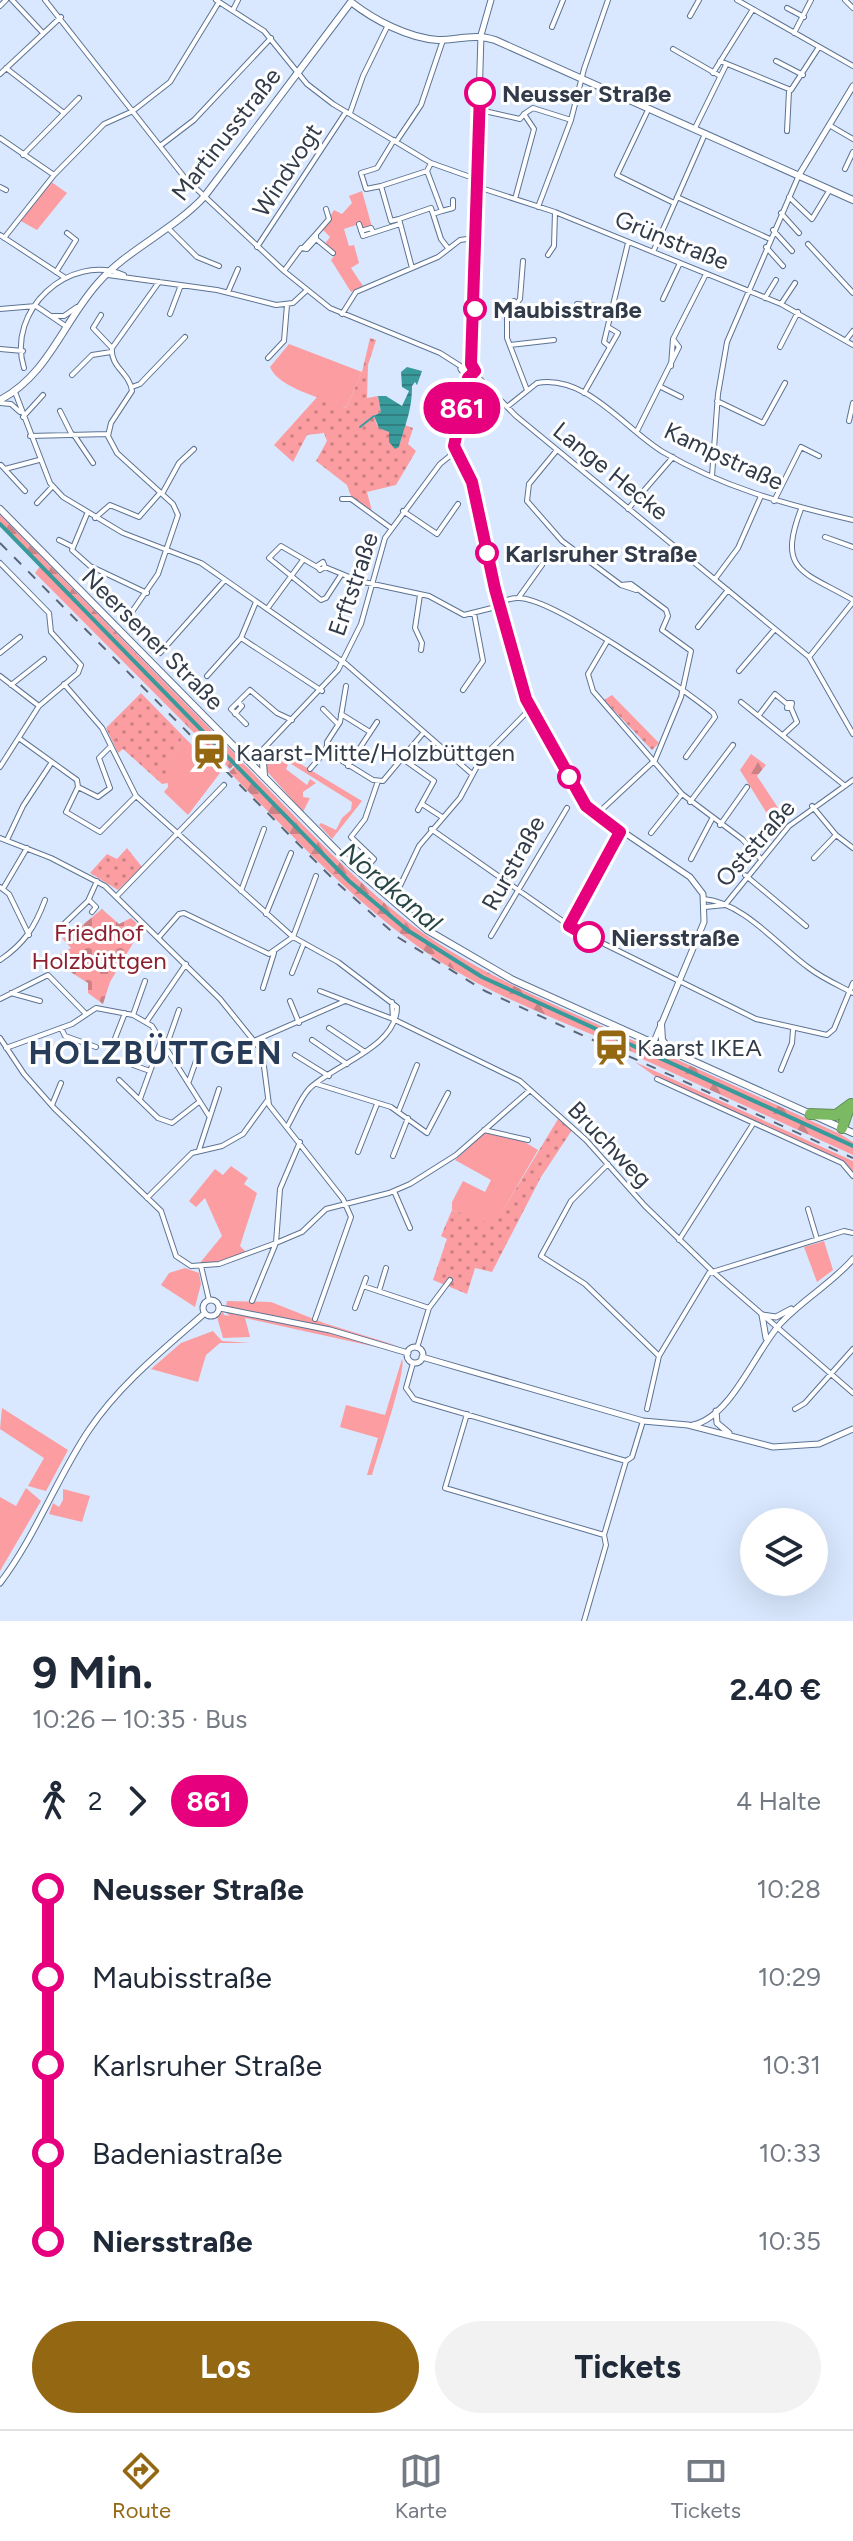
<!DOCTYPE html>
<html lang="de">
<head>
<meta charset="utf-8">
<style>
	:root { --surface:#fff; --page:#f2f2f3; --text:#1f2937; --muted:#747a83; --line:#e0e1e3; --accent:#946713 }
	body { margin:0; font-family:Figtree,sans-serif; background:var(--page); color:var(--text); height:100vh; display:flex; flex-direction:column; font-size:30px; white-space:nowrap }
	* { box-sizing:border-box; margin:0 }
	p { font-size:26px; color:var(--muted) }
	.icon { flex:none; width:44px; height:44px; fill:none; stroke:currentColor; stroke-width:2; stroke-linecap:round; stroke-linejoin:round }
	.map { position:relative; height:1621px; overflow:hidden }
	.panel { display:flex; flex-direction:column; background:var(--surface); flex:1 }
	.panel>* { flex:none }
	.badge { padding:0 16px; border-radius:26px; font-size:28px; line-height:52px }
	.fabs { position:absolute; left:740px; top:1508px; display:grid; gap:16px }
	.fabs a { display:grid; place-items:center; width:88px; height:88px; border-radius:50%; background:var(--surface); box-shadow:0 8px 32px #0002; font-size:40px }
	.map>.badge { position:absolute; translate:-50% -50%; box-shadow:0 0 0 4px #fff }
	.legs { display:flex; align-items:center; gap:12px; height:88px; padding:0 32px; font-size:26px }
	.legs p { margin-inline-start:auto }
	.summary { display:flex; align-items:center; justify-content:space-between; height:136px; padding:0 32px }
	h1 { font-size:44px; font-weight:700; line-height:60px }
	.action { display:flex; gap:16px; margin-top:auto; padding:16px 32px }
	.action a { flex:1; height:92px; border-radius:48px; background:var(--accent); color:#fff; font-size:32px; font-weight:700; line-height:92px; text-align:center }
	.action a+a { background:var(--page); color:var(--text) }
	ul { padding:0 32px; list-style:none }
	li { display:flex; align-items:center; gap:28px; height:88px; font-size:30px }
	li i { display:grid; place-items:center; width:12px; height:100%; margin:0 10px; background:currentColor }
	li i::after { content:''; width:20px; height:20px; margin:-10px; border:6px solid; border-radius:50%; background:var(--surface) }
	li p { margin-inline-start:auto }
	li:first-child i { background:linear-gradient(#0000 50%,currentColor 0) }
	li:last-child i { background:linear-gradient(currentColor 50%,#0000 0) }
	.dock { display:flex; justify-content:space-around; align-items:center; height:112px; border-top:2px solid var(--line); background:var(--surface); font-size:22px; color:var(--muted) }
	.dock a { display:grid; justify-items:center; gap:4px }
	.dock .on { color:var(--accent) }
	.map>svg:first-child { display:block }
	.green { fill:#fb9da1 }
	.forest { fill:url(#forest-firs) }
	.cemetery { fill:url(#cemetery-stones) }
	.park { fill:url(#park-dots) }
	.water { fill:url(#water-rules) }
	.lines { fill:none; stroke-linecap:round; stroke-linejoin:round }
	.stream { stroke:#399a9b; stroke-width:2 }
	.canal { stroke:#399a9b; stroke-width:4 }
	.minor-casing { stroke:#5c7393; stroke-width:6 }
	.tertiary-casing { stroke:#5c7393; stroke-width:7 }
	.secondary-casing { stroke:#5c7393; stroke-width:8 }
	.motorway-casing { stroke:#628d5a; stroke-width:12 }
	.minor { stroke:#fff; stroke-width:4 }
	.tertiary { stroke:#fff; stroke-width:5 }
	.secondary { stroke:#fff; stroke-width:6 }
	.motorway { stroke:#7cb963; stroke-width:10 }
	.rail { stroke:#5b6777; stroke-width:2; stroke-dasharray:10 10; stroke-linecap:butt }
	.line-1-casing { stroke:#fff; stroke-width:18 }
	.line-1 { stroke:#e6007e; stroke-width:12 }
	.stop-1-dot { fill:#fff; stroke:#e6007e; stroke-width:4 }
	.labels { text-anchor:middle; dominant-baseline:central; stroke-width:6; stroke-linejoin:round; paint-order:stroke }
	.stop-label { font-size:24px; font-weight:bold; fill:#313b4a; stroke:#fff; text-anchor:start }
	.street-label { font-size:24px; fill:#313b4a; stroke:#fff }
	.poi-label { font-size:24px; fill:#313b4a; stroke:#fff; text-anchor:start }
	.park-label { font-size:24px; fill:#8c2031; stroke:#fff }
	.water-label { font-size:26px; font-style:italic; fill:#284546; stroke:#fff }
	.district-label { font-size:32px; font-weight:bold; letter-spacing:2px; fill:#273c58; stroke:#fff }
</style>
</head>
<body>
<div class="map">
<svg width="853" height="1621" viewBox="0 0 853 1621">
	<defs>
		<pattern id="forest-firs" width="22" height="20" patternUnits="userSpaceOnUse" patternTransform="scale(2)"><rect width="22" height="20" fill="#fb9da1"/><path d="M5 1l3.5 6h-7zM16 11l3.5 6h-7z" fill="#cc8185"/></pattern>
		<pattern id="cemetery-stones" width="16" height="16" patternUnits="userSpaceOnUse" patternTransform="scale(2)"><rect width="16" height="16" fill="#fb9da1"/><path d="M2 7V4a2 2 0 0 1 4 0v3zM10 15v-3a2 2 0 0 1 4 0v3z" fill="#cc8185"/></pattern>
		<pattern id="park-dots" width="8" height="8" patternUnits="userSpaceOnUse" patternTransform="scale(2)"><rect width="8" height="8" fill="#fb9da1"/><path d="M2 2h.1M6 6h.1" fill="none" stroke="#cc8185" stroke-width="1.8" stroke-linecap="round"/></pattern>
		<pattern id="water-rules" width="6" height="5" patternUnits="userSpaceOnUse" patternTransform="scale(2)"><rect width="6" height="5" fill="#399a9b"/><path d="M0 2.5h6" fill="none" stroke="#317f80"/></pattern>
	</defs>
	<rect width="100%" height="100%" fill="#d9e8fe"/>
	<!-- green -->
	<path class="green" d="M50,181l17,12 -30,37 -18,-10z
		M362,191l10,36 -10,3 -3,-6 -15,5 5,17 5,-1 5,18 -8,5 12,18 -12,6 -20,-32 4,-5 -11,-10 6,-8 -8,-8 12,-19 8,4 10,-11 -3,-7z
		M289,344l73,28 -16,36c-21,-9 -68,-20 -76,-41z
		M183,736l37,37 -32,42 -24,-23 4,-5 -1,-17z
		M274,748l88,53 -30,38 -13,-14 2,-2 15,7 6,-12 9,-8 1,-8 -72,-45z
		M270,752l18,13 -2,4 21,16 3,-6 6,4 -13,9v5l7,1 -7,14 -38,-43z
		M635,1062l218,99v10l-9,-10 -188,-84z
		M484,1133l34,5 20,12 -44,76 -42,-16v-8l11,-21 22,11 6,-12 -36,-20z
		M231,1166l17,12 -4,6 13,9 -17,53 6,6 -27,10 -20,2 23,-28 -17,-38 -9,9 -7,-6 26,-32 8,6z
		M824,1241l9,29 -16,12 -13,-35z
		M185,1268l14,5 2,11 -6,23 -34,-22 8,-12z
		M227,1301l44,1 53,21 74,23 -172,-39z
		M225,1312l106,20 68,20 -154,-34 5,19 -27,1 -6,-21 6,-5 1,3 6,1z
		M213,1331l9,10 28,2h-30l-14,12 -8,27 -47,-13 30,-26z
		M402,1359c5,10 -24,96 -30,116h-5l11,-37 -38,-11 6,-22 39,10z
		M2,1408l66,42 -22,41 -18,-5 16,-28 -44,-29z
		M26,1488l15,13 -41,70v-74l16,9z
		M63,1489l27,7 -8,26 -33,-8 4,-11 6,4 4,-7z"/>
	<!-- forest -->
	<path class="forest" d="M0,515l240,244 -10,10 -195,-196 6,-8 -41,-42z
		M751,754l15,11 -9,11 31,47 -9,10 -39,-63z
		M241,761c59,59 114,123 182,172 67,47 145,77 218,111l-4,10c-64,-29 -132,-52 -193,-90 -82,-52 -147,-124 -215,-192z
		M643,1044l197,90 13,8v13l-215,-98z"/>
	<!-- cemetery -->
	<path class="cemetery" d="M102,909l17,15 12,-6 11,10 -32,54 -7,22 -15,-11v-10l-16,-10 -14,-17 13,-8 -9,-10 6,-1z"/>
	<!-- park -->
	<path class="park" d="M370,338l6,2 -8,25 -1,33 11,-2 3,16 -7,4 3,9 10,5 12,17 6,-22 8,3 -5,16 8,7 -20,34 -29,7 5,19 -21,-15 -4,-11 -31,-24 11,-20 -3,-8 -17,2 -14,27 -19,-17 44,-49 28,12 16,-36z
		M141,693l42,43 -15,33v14l-6,1 -39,-35 -5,4 -12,-25z
		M612,695l47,48 -7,7 -48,-50z
		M127,848l15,19 -24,23 -28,-17 17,-19 10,5z
		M558,1119l14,11 -31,47 -49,95 -17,-4 -8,26 -34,-14 14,-41 -6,-3 11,-26 42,15z"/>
	<!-- water -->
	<path class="water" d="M407,367l15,4 -5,14 -2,-3 -3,4c0,24 -6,36 -13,61l-4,2 -6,-7v-10l-10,-4 -5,-12 7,-4 -3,-16h8l16,10 7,-15 -7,-4 -1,-15z"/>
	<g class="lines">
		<!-- stream -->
		<path class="stream" d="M360,427l14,-11"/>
		<!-- canal -->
		<path class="canal" d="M0,524l349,357 58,49 75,47 371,169"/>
		<defs>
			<path id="minor" d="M12,0l31,33
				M45,0l140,178 99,93 46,37 110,45 22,14
				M216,0l48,31 43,53 26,20 98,59 45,16
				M737,0l116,66
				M845,0l8,8
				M0,6l6,-6
				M787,8l17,9
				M233,10l5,-10
				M690,16l9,-16
				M552,27l11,-27
				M794,33l17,-33
				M673,49l47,27
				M720,61l71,29 28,-43
				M776,61l27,14
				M6,68l58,45
				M713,73l40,-64
				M0,74l61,-57
				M480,110l40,9 4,-5
				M648,110l-31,65 57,28
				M350,113l13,-37 25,-51
				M829,125l24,14
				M695,128l31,-63
				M787,131l2,-40
				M0,138l54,37
				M394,140l-17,28 -16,5 5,16 15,-3 10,35 8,-2 13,49
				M396,142l25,-37 22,-65
				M160,146l34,-26 77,-82
				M23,155l56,-57
				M845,169l8,-17
				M427,171l15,40 -9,3 8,25 7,9
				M381,186l46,-15 4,-8
				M0,187l6,3
				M478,187l77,25 226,92 72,41
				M677,197l93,42
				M789,197l23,22 17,-28
				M515,199l19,-70 -10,-15 9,-6 38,12
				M538,207l33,-87 13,-51 24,-69
				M442,211l11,-3v-8
				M781,213l18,20
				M399,219l32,-11 2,6
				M359,224l4,12 37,-12
				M169,229l28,28 22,9
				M773,230l19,21
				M361,231l10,-3 2,4
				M0,235l64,42
				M4,238l50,-63 50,-51 29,-13 37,-29 49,-80
				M316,239l17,14
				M808,244l45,49
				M257,247l89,-135
				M304,247l12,-13
				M766,247l17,19
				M653,252l52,-118
				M548,255l6,-9 1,-34
				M284,271l17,-23 6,1 9,-10v-5l13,-15 -3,-10
				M56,272l20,-32 -9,-7
				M108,275l109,15 59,15 17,-2 13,-12
				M228,292l10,-23
				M765,298l11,-18
				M663,299l17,-36
				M517,303l3,-4 3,-38
				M577,304l36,4
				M781,304l14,-21
				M0,309l36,-3 31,21
				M170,314l11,-29
				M342,314l14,-22 82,-35 22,-17 14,-2
				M101,315l-8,13 19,20
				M53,316h11l13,-9
				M507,319l10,-10 -3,-8 -7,4v33l20,52
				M846,340l7,-9
				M510,345l44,-5
				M610,347l-6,-5 24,-99
				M780,347l18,-35
				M0,349l23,2
				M268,358l16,-17 3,-36
				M671,366l2,-27
				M24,368c-18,-57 45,-116 100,-93
				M475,374l41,42 293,241 44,77
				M72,375l20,-20 19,-3
				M132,387l8,-3 45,-47
				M661,387l20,10
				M15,392l35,91 13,14 60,36 78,30 145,101 126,110
				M584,393l34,-60 -10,-6
				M717,401l46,22 22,-40
				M0,403l11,1 9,8
				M507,407l30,-24c49,-9 88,46 126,69 59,35 124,53 190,68
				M60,411l12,24
				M23,417l20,-22
				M849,421l4,-18
				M637,431l42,-84 -6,-8 33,-65
				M74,435l19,28
				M30,436l78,-2
				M557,450l-28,34 -2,17 35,40 59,44 10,-1 35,26 2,6 -6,14 29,21 -10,46 -26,63 -59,55
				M1,465l24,26
				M5,469l34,-9
				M712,476l6,-82 9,-52 72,-167
				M162,494l17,-31 15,-14
				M342,499h9l40,29
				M774,501l27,-54 18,9
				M37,503l15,-16
				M628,509l45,-52
				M801,509c-24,63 2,62 52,91
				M403,511l34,23 21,-30
				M87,514l-15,36 18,16 57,27
				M95,518l15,-13 29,12 21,-24
				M825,537l28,10
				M59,540l12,6
				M0,563l49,50 2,19 30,33 -3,8 -39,33 -39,61
				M317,567l-36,-21 -12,12 52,42 5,-2 15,-23
				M325,567l-5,3 -3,-4 6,-4 2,5 34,14 70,15 35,19 36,-9
				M715,579l23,-31 23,-52
				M621,585l15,5
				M420,595l-5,33 7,15 -1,7
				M519,597l23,-32
				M499,602c5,-1 12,-4 18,-4 32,-3 167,91 196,115l2,4 -29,40
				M267,609l36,-49
				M127,619l31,-45 20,-59 -5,-11 -56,-51 -9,-17 3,-13 21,-32c-2,-18 -22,-24 -20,-43l47,-66
				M698,627l30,-37
				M241,638l81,53
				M608,640l-20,34 5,17 89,103 60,45 18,19
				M0,653l20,-16
				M160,653l65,-73
				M810,656l43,-54
				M739,671l36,-42
				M0,676l39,30
				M207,676l34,-38 15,-36
				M64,684l38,44 34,68 157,141 45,25 59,45c0,41 -65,58 -88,82 -9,10 -15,26 -22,38
				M11,685l33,-26
				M463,690l20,-29 -9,-48
				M741,702l103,83
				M788,703h4l-1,5h-4z
				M323,709l15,15
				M235,714l7,-8 -4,-4
				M341,714l29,18
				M759,715l16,-21 12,10
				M246,724l-15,-15 19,-19 27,23 15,7
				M784,734l13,-12 -6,-14
				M20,739l57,41 1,7 20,10 12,-9 -11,-30 12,-12
				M326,748l5,2 -1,5 -5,-2z
				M327,748v-6l13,-20 6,-36
				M331,754l42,26 10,1 41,-49
				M403,759l31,22 -16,29
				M251,762l87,-92 23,-46 24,-86 55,-74 16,-13
				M348,766l29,-44
				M310,769l15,-17
				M78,787l-12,25 34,20 36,-36
				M690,802l43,-57
				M422,804l20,13
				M812,806l24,29 17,13
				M720,825l27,-38
				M431,829l143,100 182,90 71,16 7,-6 19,-46
				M651,833l31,-39
				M0,838l51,20 54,28 115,113 42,52 7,54 74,94 8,18 -36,102
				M7,840l16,-34 29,-44
				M369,854l-5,6 5,5 5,-6 -23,-22 14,-18 13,-38
				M814,858l22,-23
				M691,859l21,-40
				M745,875l61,51
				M0,887l9,7 20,41
				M4,887l23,-39
				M399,888l20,-42 41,-48 21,-39 50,-51
				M241,891l23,-62
				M117,896l107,-111
				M704,899c40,4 73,46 105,69 13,10 29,17 44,25
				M89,900l7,7 -4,5
				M725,905l64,-79 64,-46
				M705,907l20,-2
				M266,914l25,-61
				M64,924l24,-23 9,-20
				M569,926l51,-94
				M491,936l76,-128
				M159,937l20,-23 5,-1 85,41 24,-17 23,-61
				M0,960c24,-16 35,-33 45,-60
				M292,973l12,-30
				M263,988l11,-35
				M320,991l73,28 127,62 66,59 59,66 67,65 141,122
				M11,993l29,8
				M0,999l48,-24 38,39
				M290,1001l9,22
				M392,1002l1,17
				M133,1015l12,-34
				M147,1021l39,-57
				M61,1028l4,8 31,11
				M329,1028l36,24
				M0,1038l24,36 30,34 107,103 15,45 15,10 28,-2 57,-21 26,-11 24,-23 63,-16 21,-9 46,-29 73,-64
				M256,1040l89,-39
				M312,1040l35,24
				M114,1041l11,-28
				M166,1047l13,-37
				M6,1048l66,-24 24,-16 37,7 19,11 57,90
				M138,1048l18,6
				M295,1055l34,21
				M133,1065l17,6
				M781,1070l11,-27 1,-13
				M657,1079l185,84 11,13
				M119,1080l39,38 14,5 27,-21
				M189,1081l7,-20
				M317,1084l74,23 36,26 21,-40
				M140,1099l21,-58
				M52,1105l9,-22
				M399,1110l18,-45
				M484,1130l44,10
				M199,1150l20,-61
				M358,1152l19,-48
				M393,1156l15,-38
				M608,1164l-37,37 -30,55 44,28 74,72
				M394,1191l16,37
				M147,1198l45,-45 30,-7 21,-12 24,-33
				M808,1209l9,30
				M679,1240l74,-116
				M201,1266l8,34
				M363,1286l66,22
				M379,1291l7,-23
				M252,1301l24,-58 4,-54 20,-47
				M355,1308l11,-30
				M417,1348l12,-40 21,-28
				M413,1363l-7,25 8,11 212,62
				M647,1409l12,-53 50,-83 135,-42 9,2
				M795,1409l10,-6 48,-54
				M467,1414l-22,74 159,47
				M584,1621l22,-76 -2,-10 22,-74 6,-4 11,-36"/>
			<path id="tertiary" d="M799,175l54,-89
				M471,364l10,-329 10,-35
				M468,378l-14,68 16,32 25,111 31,110 62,109 102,69 13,17 1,28 -51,122
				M468,378l-7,-9 10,-5
				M468,378l7,-7 -4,-7
				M203 1308a8 8 0 1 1 16 0a8 8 0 1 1-16 0Z
				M220,1308l110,22 78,23
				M762,1315l14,2 15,-8
				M762,1315l4,23
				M407 1355a8 8 0 1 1 16 0a8 8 0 1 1-16 0Z
				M422,1357l221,64 45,4 85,22 46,-3 34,-15
				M716,1411l1,12 12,10
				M693,1425c38,-8 62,-73 87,-101 22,-24 51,-40 73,-65
				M0,1583c36,-47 56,-104 89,-153 31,-46 75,-81 116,-117"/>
			<path id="secondary" d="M351,2c23,18 57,36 87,38 21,0 37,-7 57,0l358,160
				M0,400c49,-26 63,-78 98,-117 30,-34 74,-52 106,-86l147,-195
				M0,509l350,355 77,66 86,50 340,153
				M262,751l2,24
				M661,1024l1,16 8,10"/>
			<path id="motorway" d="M810,1114l26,1 15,-11
				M842,1128l7,-20"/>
		</defs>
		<!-- minor casing -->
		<use href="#minor" class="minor-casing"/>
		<!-- tertiary casing -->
		<use href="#tertiary" class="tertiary-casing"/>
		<!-- secondary casing -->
		<use href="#secondary" class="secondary-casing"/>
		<!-- motorway casing -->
		<use href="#motorway" class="motorway-casing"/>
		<!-- minor -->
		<use href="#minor" class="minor"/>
		<!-- tertiary -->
		<use href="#tertiary" class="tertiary"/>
		<!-- secondary -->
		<use href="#secondary" class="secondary"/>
		<!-- motorway -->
		<use href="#motorway" class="motorway"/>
		<!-- rail -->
		<path class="rail" d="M0,543l335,338 64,57 86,53 368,167"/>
	</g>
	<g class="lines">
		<defs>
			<path id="line-1" d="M480,93l-9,271 4,7 -7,7 -14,68 18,36 23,107 31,110 60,107 34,26 -51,94 20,11"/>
		</defs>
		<!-- line-1 casing -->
		<use href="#line-1" class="line-1-casing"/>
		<!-- line-1 -->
		<use href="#line-1" class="line-1"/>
	</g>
	<!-- icons -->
	<defs>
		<symbol id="station-bare" viewBox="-9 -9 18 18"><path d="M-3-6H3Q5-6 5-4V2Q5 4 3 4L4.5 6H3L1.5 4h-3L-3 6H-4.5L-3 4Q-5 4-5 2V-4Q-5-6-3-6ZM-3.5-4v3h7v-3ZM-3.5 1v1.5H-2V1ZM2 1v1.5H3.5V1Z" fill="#946713" stroke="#fff" stroke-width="2.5" paint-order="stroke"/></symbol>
	</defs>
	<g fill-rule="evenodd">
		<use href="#station-bare" x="184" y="726" width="51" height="51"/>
		<use href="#station-bare" x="586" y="1022" width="51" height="51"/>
	</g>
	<!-- markers -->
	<g class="stop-1-dot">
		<circle cx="480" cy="93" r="14"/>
		<circle cx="475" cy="309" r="10"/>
		<circle cx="487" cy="553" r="10"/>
		<circle cx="569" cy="777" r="10"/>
		<circle cx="589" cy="937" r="14"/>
	</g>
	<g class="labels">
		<!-- stop labels -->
		<g class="stop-label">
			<text x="502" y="93">Neusser Straße</text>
			<text x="493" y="309">Maubisstraße</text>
			<text x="505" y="553">Karlsruher Straße</text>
			<text x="611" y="937">Niersstraße</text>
		</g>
		<!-- street labels -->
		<g class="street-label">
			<text transform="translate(226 134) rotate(-52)">Martinusstraße</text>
			<text transform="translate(287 170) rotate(-57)">Windvogt</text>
			<text transform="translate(672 240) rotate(22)">Grünstraße</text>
			<text transform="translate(724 456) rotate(25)">Kampstraße</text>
			<text transform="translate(611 471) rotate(39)">Lange Hecke</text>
			<text transform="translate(353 584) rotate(-71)">Erftstraße</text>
			<text transform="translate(153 639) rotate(45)">Neersener Straße</text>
			<text transform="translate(755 843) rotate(-49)">Oststraße</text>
			<text transform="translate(513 863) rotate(-61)">Rurstraße</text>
			<text transform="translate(610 1144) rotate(46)">Bruchweg</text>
		</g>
		<!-- poi labels -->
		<g class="poi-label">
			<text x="236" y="752">Kaarst-Mitte/Holzbüttgen</text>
			<text x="637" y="1047">Kaarst IKEA</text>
		</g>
		<!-- park labels -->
		<g class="park-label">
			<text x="99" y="932">Friedhof<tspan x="99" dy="28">Holzbüttgen</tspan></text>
		</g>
		<!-- water labels -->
		<g class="water-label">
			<text transform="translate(391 887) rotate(40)">Nordkanal</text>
		</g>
		<!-- district labels -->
		<g class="district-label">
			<text x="156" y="1053">HOLZBÜTTGEN</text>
		</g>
	</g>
</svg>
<div class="fabs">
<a><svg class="icon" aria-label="layers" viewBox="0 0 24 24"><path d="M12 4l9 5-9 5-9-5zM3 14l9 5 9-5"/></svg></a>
</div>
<b class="badge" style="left:462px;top:408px;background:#e6007e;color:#fff">861</b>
</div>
<section class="panel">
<div class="summary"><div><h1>9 Min.</h1><p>10:26 – 10:35 · Bus</p></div><b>2.40 €</b></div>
<div class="legs"><svg class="icon" aria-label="walk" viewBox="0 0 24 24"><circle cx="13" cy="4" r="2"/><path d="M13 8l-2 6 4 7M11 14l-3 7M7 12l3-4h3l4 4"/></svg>2<svg class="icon" aria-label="forward" viewBox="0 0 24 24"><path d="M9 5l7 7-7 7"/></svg><b class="badge" style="background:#e6007e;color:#fff">861</b><p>4 Halte</p></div>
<ul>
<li><i style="color:#e6007e"></i><b>Neusser Straße</b><p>10:28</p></li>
<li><i style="color:#e6007e"></i><span>Maubisstraße</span><p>10:29</p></li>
<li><i style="color:#e6007e"></i><span>Karlsruher Straße</span><p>10:31</p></li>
<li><i style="color:#e6007e"></i><span>Badeniastraße</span><p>10:33</p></li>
<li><i style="color:#e6007e"></i><b>Niersstraße</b><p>10:35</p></li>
</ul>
<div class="action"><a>Los</a><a>Tickets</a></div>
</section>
<nav class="dock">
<a class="on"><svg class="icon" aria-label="directions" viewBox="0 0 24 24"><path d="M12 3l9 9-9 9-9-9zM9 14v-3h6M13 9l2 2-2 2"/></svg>Route</a>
<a><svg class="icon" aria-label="map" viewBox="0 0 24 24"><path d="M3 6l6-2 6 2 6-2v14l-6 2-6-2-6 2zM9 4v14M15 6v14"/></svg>Karte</a>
<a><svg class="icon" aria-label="tickets" viewBox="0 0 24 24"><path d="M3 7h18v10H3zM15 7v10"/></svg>Tickets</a>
</nav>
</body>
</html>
